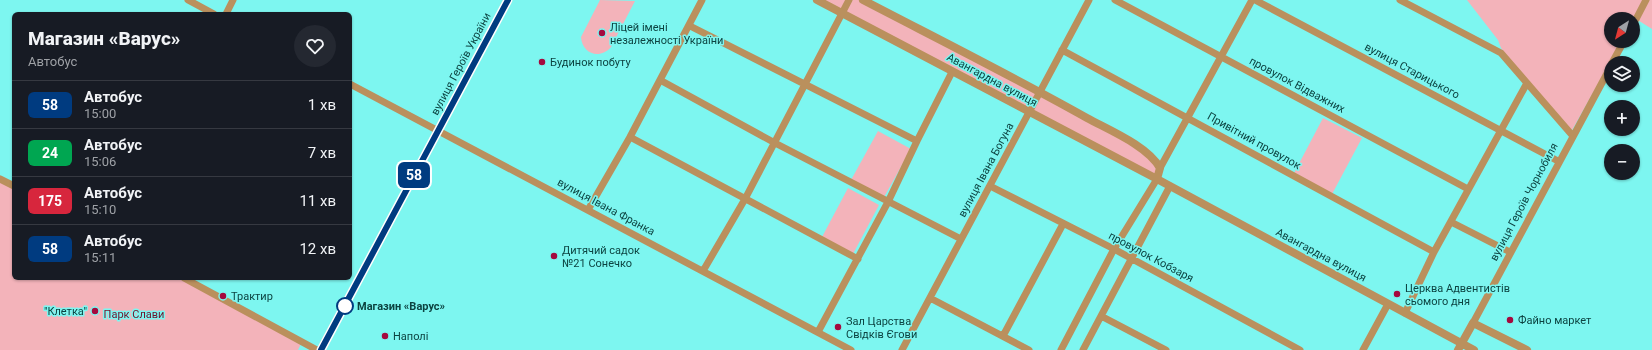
<!DOCTYPE html>
<html lang="uk">
<head>
<meta charset="utf-8">
<style>
	:root { --surface:#171b24; --page:#242831; --text:#f1f3f6; --muted:#9ea1a6; --line:#363941 }
	body { margin:0; font-family:Roboto,sans-serif; background:var(--page); color:var(--text); height:100vh; display:flex; flex-direction:column; font-size:15px; white-space:nowrap }
	* { box-sizing:border-box; margin:0 }
	p { font-size:13px; color:var(--muted) }
	.icon { flex:none; width:22px; height:22px; fill:none; stroke:currentColor; stroke-width:2; stroke-linecap:round; stroke-linejoin:round }
	.map { position:relative; flex:1; overflow:hidden }
	.sheet { position:absolute; left:12px; top:12px; width:340px; height:268px; display:flex; flex-direction:column; background:var(--surface); border-radius:6px; box-shadow:0 1px 3px #0004 }
	.sheet>* { flex:none }
	.badge { padding:0 8px; border-radius:6px; font-size:14px; line-height:26px }
	.needle { width:26px; rotate:216deg }
	.tools { position:absolute; left:1604px; top:12px; display:grid; gap:8px }
	.tools a { display:grid; place-items:center; width:36px; height:36px; border-radius:50%; background:var(--surface); box-shadow:0 1px 3px #0004; font-size:20px }
	.map>.badge { position:absolute; translate:-50% -50%; box-shadow:0 0 0 2px #fff }
	.round { display:grid; place-items:center; flex:none; width:42px; height:42px; border-radius:21px; background:var(--page) }
	.summary { display:flex; align-items:center; justify-content:space-between; height:68px; padding:0 16px }
	h1 { font-size:19px; font-weight:800; line-height:30px }
	ul { padding:0; list-style:none }
	li { display:flex; align-items:center; gap:12px; height:48px; padding:0 16px; border-top:1px solid var(--line) }
	li div { flex:1 }
	li b { display:block; font-size:15px }
	li em { font-style:normal }
	li .badge { min-width:44px; font-weight:700; text-align:center }
	.map>svg:first-child { display:block }
	.green { fill:#f3b3ba }
	.lines { fill:none; stroke-linecap:round; stroke-linejoin:round }
	.minor { stroke:#ba905d; stroke-width:7 }
	.tertiary { stroke:#ba905d; stroke-width:8 }
	.line-casing { stroke:#fff; stroke-width:9 }
	.line { stroke:#003b80; stroke-width:6 }
	.poi-dot { fill:#a4093e; stroke:#7df6f0; stroke-width:1.5 }
	.stop-dot { fill:#fff; stroke:#003b80; stroke-width:2 }
	.labels { text-anchor:middle; dominant-baseline:central; stroke-width:3; stroke-linejoin:round; paint-order:stroke }
	.poi-label { font-size:11px; fill:#0c4341; stroke:#7df6f0; text-anchor:start }
	.street-label { font-size:11px; fill:#0c4341; stroke:#7df6f0 }
	.stop-label { font-size:11px; font-weight:bold; fill:#0c4341; stroke:#7df6f0; text-anchor:start }
	.park-label { font-size:11px; fill:#71132c; stroke:#7df6f0 }
</style>
</head>
<body>
<div class="map">
<svg width="1652" height="350" viewBox="0 0 1652 350">
	<rect width="100%" height="100%" fill="#7df6f0"/>
	<!-- green -->
	<path class="green" d="M600,0l35,1 -24,46c-11,13 -29,7 -30,-10z
		M817,0h46l270,144 23,17 1,18z
		M1467,0h177l-11,19h-22v22h11l-51,91 -60,-71 -10,-13 -3,-8z
		M1646,0h6v29l-16,-10z
		M1323,118l39,20 -31,58 -38,-21z
		M878,131l33,18 -28,50 -32,-19z
		M0,179l14,7v92h170l118,64 -4,8h-298z
		M848,188l31,17 -26,49 -31,-17z"/>
	<g class="lines">
		<!-- minor -->
		<path class="minor" d="M188,0l26,14
			M1115,0l353,189
			M1255,0l303,161
			M1400,0l101,53 71,82
			M226,14l7,-14
			M1633,25l13,-25
			M690,26l227,115
			M1062,50l372,202
			M1612,63l12,-22
			M660,80l115,63 186,96
			M350,84l501,266
			M630,137l228,122
			M1160,168l92,-168
			M0,179l14,7
			M990,186l124,63 186,101
			M588,210l42,-73 72,-137
			M1451,222l59,30
			M703,271l42,-72 104,-199
			M184,278l133,72
			M930,298l99,52
			M1405,313l29,-61 93,-169
			M1101,316l65,34
			M1473,323l138,-257
			M818,332l70,-130 29,-61 35,-69
			M1003,336l60,-112
			M902,350l187,-350
			M1061,350l53,-101 43,-70
			M1083,350l87,-164
			M1363,350l25,-46"/>
		<!-- tertiary -->
		<path class="tertiary" d="M817,0l340,179
			M863,0c75,39 151,77 224,118 22,12 61,28 73,50l-3,11 317,171
			M321,350l187,-350
			M1458,350l15,-27 54,27"/>
	</g>
	<g class="lines">
		<defs>
			<path id="line" d="M321,350l187,-350"/>
		</defs>
		<!-- line casing -->
		<use href="#line" class="line-casing"/>
		<!-- line -->
		<use href="#line" class="line"/>
	</g>
	<!-- markers -->
	<g class="poi-dot">
		<circle cx="602" cy="33" r="4"/>
		<circle cx="542" cy="62" r="4"/>
		<circle cx="554" cy="256" r="4"/>
		<circle cx="1397" cy="294" r="4"/>
		<circle cx="223" cy="296" r="4"/>
		<circle cx="95" cy="311" r="4"/>
		<circle cx="1510" cy="320" r="4"/>
		<circle cx="838" cy="327" r="4"/>
		<circle cx="385" cy="336" r="4"/>
	</g>
	<circle class="stop-dot" cx="345" cy="306" r="8"/>
	<g class="labels">
		<!-- poi labels -->
		<g class="poi-label">
			<text x="610" y="27">Ліцей імені<tspan x="610" dy="13">незалежності України</tspan></text>
			<text x="550" y="62">Будинок побуту</text>
			<text x="562" y="250">Дитячий садок<tspan x="562" dy="13">№21 Сонечко</tspan></text>
			<text x="1405" y="288">Церква Адвентистів<tspan x="1405" dy="13">сьомого дня</tspan></text>
			<text x="231" y="296">Трактир</text>
			<text x="87" y="311" text-anchor="end">"Клетка"</text>
			<text x="1518" y="320">Файно маркет</text>
			<text x="846" y="321">Зал Царства<tspan x="846" dy="13">Свідків Єгови</tspan></text>
			<text x="393" y="336">Наполі</text>
		</g>
		<!-- street labels -->
		<g class="street-label">
			<text transform="translate(461 64) rotate(-62)">вулиця Героїв України</text>
			<text transform="translate(1412 71) rotate(28)">вулиця Старицького</text>
			<text transform="translate(992 80) rotate(28)">Авангардна вулиця</text>
			<text transform="translate(1297 85) rotate(28)">провулок Відважних</text>
			<text transform="translate(1254 141) rotate(29)">Привітний провулок</text>
			<text transform="translate(986 170) rotate(-62)">вулиця Івана Богуна</text>
			<text transform="translate(1524 202) rotate(-62)">вулиця Героїв Чорнобиля</text>
			<text transform="translate(606 207) rotate(28)">вулиця Івана Франка</text>
			<text transform="translate(1321 255) rotate(28)">Авангардна вулиця</text>
			<text transform="translate(1151 257) rotate(28)">провулок Кобзаря</text>
		</g>
		<!-- stop labels -->
		<g class="stop-label">
			<text x="357" y="306">Магазин «Варус»</text>
		</g>
		<!-- park labels -->
		<g class="park-label">
			<text x="134" y="314">Парк Слави</text>
		</g>
	</g>
</svg>
<div class="tools">
<a><svg class="needle" viewBox="-14 -14 28 28"><path d="M0-13l5 13h-10z" fill="#e53935"/><path d="M0 13l5-13h-10z" fill="#9ea1a6"/></svg></a>
<a><svg class="icon" aria-label="layers" viewBox="0 0 24 24"><path d="M12 4l9 5-9 5-9-5zM3 14l9 5 9-5"/></svg></a>
<a>+</a>
<a>−</a>
</div>
<b class="badge" style="left:414px;top:175px;background:#003b80;color:#fff">58</b>
<section class="sheet">
<div class="summary"><div><h1>Магазин «Варус»</h1><p>Автобус</p></div><a class="round"><svg class="icon" aria-label="heart" viewBox="0 0 24 24"><path d="M12 20l-8-8c-3-5 5-10 8-4 3-6 11-1 8 4z"/></svg></a></div>
<ul>
<li><span class="badge" style="background:#003b80;color:#fff">58</span><div><b>Автобус</b><p>15:00</p></div><em>1 хв</em></li>
<li><span class="badge" style="background:#00a651;color:#fff">24</span><div><b>Автобус</b><p>15:06</p></div><em>7 хв</em></li>
<li><span class="badge" style="background:#d7263d;color:#fff">175</span><div><b>Автобус</b><p>15:10</p></div><em>11 хв</em></li>
<li><span class="badge" style="background:#003b80;color:#fff">58</span><div><b>Автобус</b><p>15:11</p></div><em>12 хв</em></li>
</ul>
</section>
</div>
</body>
</html>
